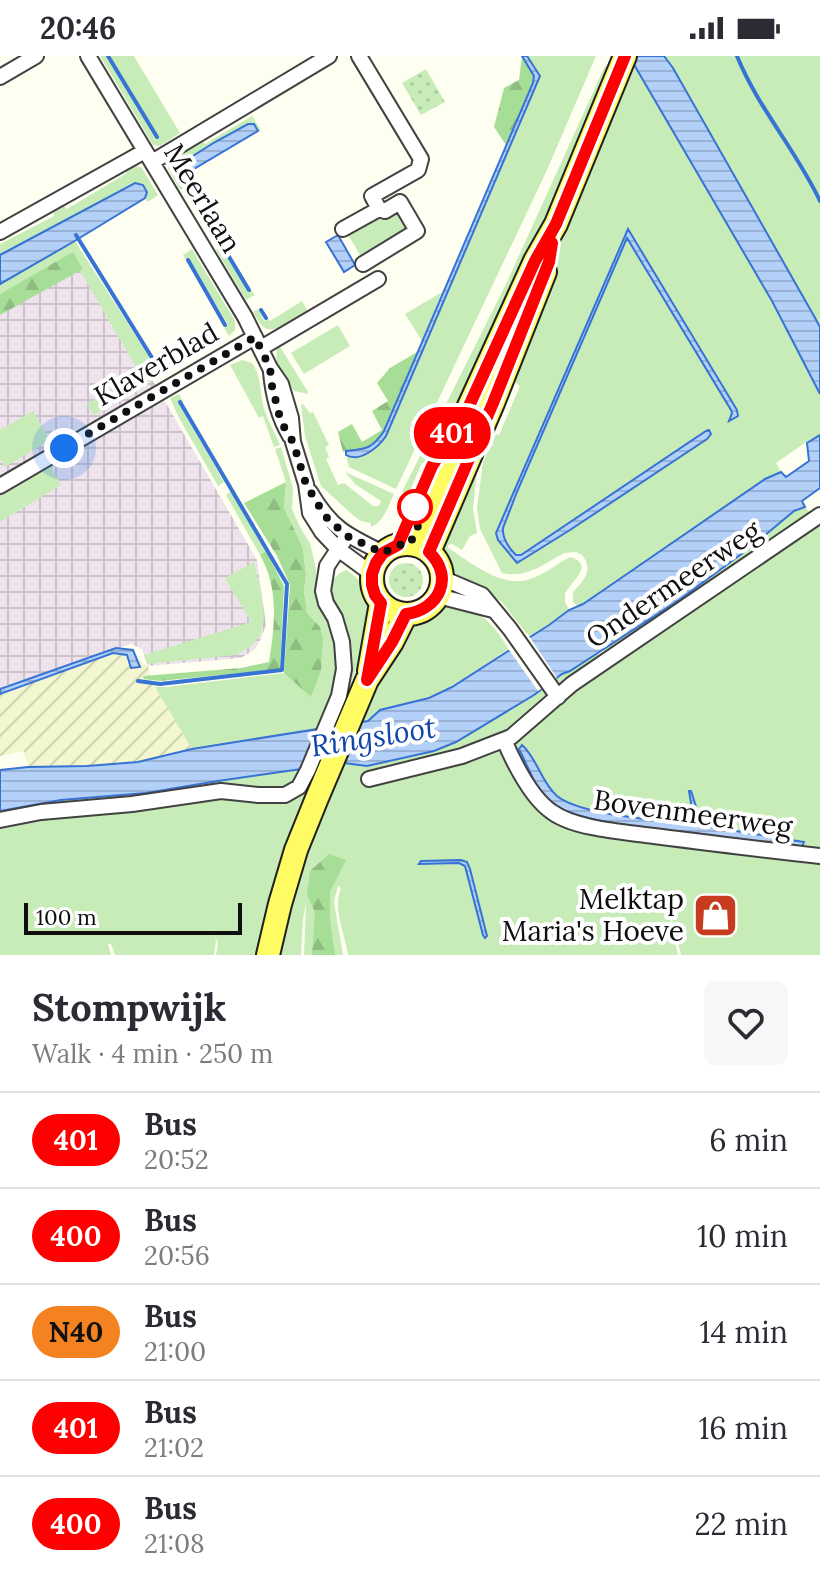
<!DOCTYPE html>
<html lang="en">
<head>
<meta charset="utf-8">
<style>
	:root { --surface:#fff; --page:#f7f7f7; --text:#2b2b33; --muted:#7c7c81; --line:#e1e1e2 }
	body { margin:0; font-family:Lora,serif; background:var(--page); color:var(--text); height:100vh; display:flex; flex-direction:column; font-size:30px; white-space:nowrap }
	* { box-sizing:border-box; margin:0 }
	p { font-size:26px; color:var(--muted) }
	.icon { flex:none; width:44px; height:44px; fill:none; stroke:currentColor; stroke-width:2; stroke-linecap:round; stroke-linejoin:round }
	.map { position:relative; height:899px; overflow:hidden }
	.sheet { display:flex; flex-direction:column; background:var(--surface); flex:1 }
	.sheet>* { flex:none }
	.badge { padding:0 16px; border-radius:26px; font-size:28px; line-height:52px }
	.scale { position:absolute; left:24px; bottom:20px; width:218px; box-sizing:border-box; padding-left:8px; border:4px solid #0f0f0f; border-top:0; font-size:22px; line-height:28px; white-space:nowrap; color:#0f0f0f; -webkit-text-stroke:6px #fff; paint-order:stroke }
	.you { position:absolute; width:40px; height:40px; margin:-20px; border:6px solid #fff; border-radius:50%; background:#1a73e8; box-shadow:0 0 0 12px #1a73e833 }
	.map>.badge { position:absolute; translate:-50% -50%; box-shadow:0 0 0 4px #fff }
	.round { display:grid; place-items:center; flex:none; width:84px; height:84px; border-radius:12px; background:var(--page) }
	.overview { display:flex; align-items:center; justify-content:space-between; height:136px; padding:0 32px }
	h1 { font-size:38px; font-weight:700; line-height:60px }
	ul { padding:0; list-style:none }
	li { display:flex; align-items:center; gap:24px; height:96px; padding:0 32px; border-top:2px solid var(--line) }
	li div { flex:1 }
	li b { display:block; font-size:30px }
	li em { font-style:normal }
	li .badge { min-width:88px; font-weight:700; text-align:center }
	.status { display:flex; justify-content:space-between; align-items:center; height:56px; padding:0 40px; background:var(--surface); direction:ltr }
	.status svg { height:22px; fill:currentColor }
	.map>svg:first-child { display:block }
	.industrial { fill:url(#industrial-grid) }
	.farmland { fill:url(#farmland-furrows) }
	.grass { fill:#c8ecb8; fill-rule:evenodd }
	.forest { fill:url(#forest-firs) }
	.park { fill:url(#park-dots) }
	.water { fill:url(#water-rules); stroke:#3673d4; stroke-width:2 }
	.pier { fill:#fffff1 }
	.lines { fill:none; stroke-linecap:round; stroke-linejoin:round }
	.stream { stroke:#3673d4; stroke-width:4 }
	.street-casing { stroke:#424242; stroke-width:18 }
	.primary-casing { stroke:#202020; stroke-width:26 }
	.street { stroke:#fff; stroke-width:14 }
	.primary { stroke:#fffb62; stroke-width:22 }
	.line-casing { stroke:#fff; stroke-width:18 }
	.line { stroke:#f00; stroke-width:12 }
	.walk { stroke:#0f0f0f; stroke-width:8; stroke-dasharray:0 14.4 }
	.stop-dot { fill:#fff; stroke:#f00; stroke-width:4 }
	.labels { text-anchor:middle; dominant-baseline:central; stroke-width:8; stroke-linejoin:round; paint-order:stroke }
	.street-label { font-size:28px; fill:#0f0f0f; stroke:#fff }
	.poi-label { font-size:28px; fill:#0f0f0f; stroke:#fff; text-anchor:end }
	.water-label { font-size:30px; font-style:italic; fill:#1145a8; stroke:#fff }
</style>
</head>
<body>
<div class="status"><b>20:46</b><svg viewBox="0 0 49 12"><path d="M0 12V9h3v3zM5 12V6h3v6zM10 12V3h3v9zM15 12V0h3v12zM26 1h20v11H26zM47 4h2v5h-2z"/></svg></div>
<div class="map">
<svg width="820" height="899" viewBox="0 0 820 899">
	<defs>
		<pattern id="industrial-grid" width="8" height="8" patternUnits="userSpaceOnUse" patternTransform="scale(2)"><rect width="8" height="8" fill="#eee3ed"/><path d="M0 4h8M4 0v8" fill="none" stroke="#cbc2ca"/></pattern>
		<pattern id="farmland-furrows" width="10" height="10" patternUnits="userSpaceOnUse" patternTransform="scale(2)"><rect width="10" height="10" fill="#f2f7d0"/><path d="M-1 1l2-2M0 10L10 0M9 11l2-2" fill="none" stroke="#ced3b1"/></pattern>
		<pattern id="forest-firs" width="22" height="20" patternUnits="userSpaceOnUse" patternTransform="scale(2)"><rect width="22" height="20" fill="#a7de97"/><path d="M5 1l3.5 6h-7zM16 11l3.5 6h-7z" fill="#8fbd81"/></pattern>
		<pattern id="park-dots" width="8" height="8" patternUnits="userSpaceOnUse" patternTransform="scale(2)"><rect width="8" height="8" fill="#c8ecb8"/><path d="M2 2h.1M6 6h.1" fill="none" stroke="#abc99d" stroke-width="1.8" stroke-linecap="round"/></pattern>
		<pattern id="water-rules" width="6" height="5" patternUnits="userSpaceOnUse" patternTransform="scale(2)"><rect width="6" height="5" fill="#b3d0f9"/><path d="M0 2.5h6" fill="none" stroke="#99b1d4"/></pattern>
	</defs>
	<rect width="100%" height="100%" fill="#fffff1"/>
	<!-- industrial -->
	<path class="industrial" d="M76,192l181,312 9,65 -7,18 -4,6 -14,9 -93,8 -6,-17 -11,-5 -131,44v-397z"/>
	<!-- farmland -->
	<path class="farmland" d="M113,597l20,3 15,10 4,16 40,67 -54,13 -51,4 -59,1 -4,-16 -24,5v-62z"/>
	<!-- grass -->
	<path class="grass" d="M100,0h6l49,81 2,1 1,-2 -48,-80h24l46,77 -20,13 -7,-1z
		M527,0h69l-49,114 -151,319 -47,-22 -3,-12 7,4 22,-10 11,-13 152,-356 2,-4z
		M665,0h155v271l-147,-259z
		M605,10l2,1 -16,44 -100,237 -14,29 -49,88 -6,-2 -14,32 -6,-3 105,-210z
		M635,11l137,234 46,86 2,7v41l-9,8 -5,-1 -30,21 5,9 -16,7 -157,108 -30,19 -5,-4v-10c11,-12 21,-22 9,-37l-6,-3 -12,1c-20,11 -38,26 -62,20l-22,-44 -3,-21 6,-46 13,-28 3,1 21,-49 -7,-5 6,-23 52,-144 47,-122 4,5zM627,174l112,183 -10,6 3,-6 -1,-3 -104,-172 -124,290c-1,10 6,20 13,27h4l186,-124 -136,99 -53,33 -21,-30z
		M252,60l9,14 -2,2 -5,-8 -77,42 7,17 3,-1 2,3 -9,5 -12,-21v-6l6,-4 -1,-2 29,-18 3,5z
		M132,109l10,3 16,27 -10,7 -3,-4 2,-6 -12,-9 -135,72v-11l54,-28 -1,-4 11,-6 3,3 60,-36 -2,-3z
		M399,149l14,25 -50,30 -16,-27z
		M75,185l82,128 5,-2 3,6 -26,14 -7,-10 7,-5 -59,-101 3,-2 -83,25v-12z
		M224,188l2,4 -3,2 25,41 3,-1 4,5 -9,5 -30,-50z
		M192,193l43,72v9l-6,6 -5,-8 4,-3 -39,-66 -3,1 -3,-5z
		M442,236l-20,49 -17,-27z
		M302,245l7,13 -30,17 -2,-3c-13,6 -18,-6 -24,-16l5,-3 6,12 4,-2 2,2z
		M338,269l12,21 -46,28 -13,-21z
		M279,289l29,47v2l-14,-3c-8,-14 -24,-30 -15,-46z
		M242,304l10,3c11,14 7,35 14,51 4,11 10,21 14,31l-6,2 -11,-31 -4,2 -29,-53z
		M121,327l6,12 -33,20 -7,-11z
		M179,338l4,8 -4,2 45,78 -6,4 -39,-68 -9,-20z
		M303,348l7,9 3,-1 16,33 -4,2 4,10 -3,2 12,26 6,-2 29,23h6l2,-5 -26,-17 -10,-12 49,22c-6,12 -10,28 -23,33v-4l-10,-2 -6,-4 -34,-31 -16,-50 -4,-31z
		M33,355l17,29 -45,27 -5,-8v-29z
		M281,391l12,41 -1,21 8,18 10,16 6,26v21l17,42 3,26 1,16 -4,19 -5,17 -11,19 -125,20 -37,-62h11l118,-14 28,23 8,-69 -13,-14 -3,-22 2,-16 -3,-27 -19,-40 2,-26 -11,-33z
		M60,405v1l-9,6 10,17 -61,37v-26z
		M478,406l-5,46 4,25 -7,3 -8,14 -10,-6 -4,1v3c23,14 53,41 82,31 14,-4 26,-15 40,-22 26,8 1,24 -5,37v8l4,8 -40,27 -28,-36 -47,-26 -9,-10 -2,-6 -2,-17z
		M231,435l35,60 -6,4 -34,-60z
		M805,451l6,7 9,-6v447h-139l-10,-39 -1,1 8,38h-330c-3,-22 -16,-46 -7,-67l-3,-2 -4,16 9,53h-39l2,-52 -3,16 -2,36h-85l2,-11 -6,-16 4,12 -2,15h-99l-4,-11h-3l3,11h-111v-144l61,-11 85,-7 72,-12 126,-18 23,3 67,-15 22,-9 78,-47 24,-18 12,-6 27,-18 3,4 6,-4 -3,-4c49,-31 96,-64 143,-98 19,-15 37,-35 59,-44zM461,804l6,2 3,7 17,67 -4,-1 -18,-69 -6,-3 -40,1 2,-3z
		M254,506l8,34 2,24 -4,15 -8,11 -16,9 -89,9 -3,-9 107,-33 -26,-44z
		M346,514c33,19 23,52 17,82h-2l-17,56 -2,-1 8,-33 -18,-74 2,-1c-6,-13 -1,-24 12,-29z
		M445,551c35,-1 47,16 64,42 -32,20 -63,45 -101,55 -16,5 -29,4 -40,17h-5l1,-3 -3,-1 10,-23 41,-71z"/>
	<!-- forest -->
	<path class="forest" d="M522,0l12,20 -1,7 -27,62 -12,-18 10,-39 15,-8z
		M73,196l10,17 -83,46v-21z
		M417,296l-33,79c-13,20 -20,16 -41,21l-5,-20 14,-8 10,18 20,-12 -10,-19 16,-10 -11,-18 13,-15z
		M286,426l-2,26 19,40 3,27 -2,16 3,22 13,14 3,12 -2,31 -10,27 -27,-24 6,-88 -13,-29 -33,-53z
		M266,495l18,35 -4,83 -120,12 -16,-2 -1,-3 98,-8 28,-6c6,-37 10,-74 -9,-107z
		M329,798l17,6 -16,32v27l5,36h-23l3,-43 -8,-17 3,-24z"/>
	<!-- park -->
	<path class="park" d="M426,13l19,33 -24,13 -19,-32z
		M389 524a17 17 0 1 1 34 0a17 17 0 1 1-34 0Z"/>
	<!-- water -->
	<path class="water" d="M522,0h5l13,20 -154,360c-8,12 -27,27 -40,19v-4c20,-2 26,-2 38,-20l149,-348 1,-7z
		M629,0h35l9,12 141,248 6,11v67l-48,-93z
		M248,68h6l4,7 -74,44 3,7 -3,1 -8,-13 1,-4 38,-24z
		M135,127l8,2 4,7 -2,6 -72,44 -73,42v-29z
		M628,173l109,181 1,6 -9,5 3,-8 -1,-3 -104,-172 -110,254 -14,36c-1,10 6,20 13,27h5l185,-124 3,-1 2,4 -4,5 -137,91 -53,33 -19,-23 -2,-7z
		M338,179l17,30 -11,7 -18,-30z
		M820,379v53l-18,13 3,6 -11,4 -43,36 -72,53 -109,71 -8,3 -28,21 -78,47 -22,9 -67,15 -23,-3 -126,18 -72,12 -85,7 -61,11v-41l28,-3 59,-1 51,-4 54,-13 176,-28 12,-11 49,-12 23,-11 97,-62 20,-15 14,-6 25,-17 157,-108 16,-7 5,5 23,-16 -2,-18z
		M116,592l17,2 7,17 -9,1 -4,-13 -14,-2 -113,41v-5z
		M522,689c15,13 19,37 35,51 23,19 101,24 133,28l4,-3 -5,-30h2l10,31 4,4 99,16 -2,5c-39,-5 -77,-10 -116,-15 -35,-4 -109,-9 -136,-30 -15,-13 -22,-36 -31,-53z
		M461,804l6,2 3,7 17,67 -2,2 -2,-3 -18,-69 -6,-3 -40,1 2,-3z"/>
	<!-- pier -->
	<path class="pier" d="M527,577l30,45 -19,13 -31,-44z"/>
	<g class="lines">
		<!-- stream -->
		<path class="stream" d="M108,0l49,81
			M737,0c21,52 59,94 83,145
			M194,144l22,36
			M76,179l83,134
			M225,194l24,40
			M188,204l37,65
			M261,254l5,8
			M138,625l22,3 122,-14 5,-86 -107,-182"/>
		<defs>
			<path id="street" d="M88,0l157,261 25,51 11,16 10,34 2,24 13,42 4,29 12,19 16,17 34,25
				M0,21l36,-21
				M152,106l177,-106
				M343,173l36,-20 -7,-13 46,-26 3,-11 -62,-103
				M0,176l145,-81
				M363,208l54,-33 -17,-29 -15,9 -6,-2
				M261,292l117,-69
				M271,316c2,23 7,44 19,64
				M0,430l255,-149
				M310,436c21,36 36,43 73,61
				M442,522l40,17 28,34 48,68
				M438,540l55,14
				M504,684c10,23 27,58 48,72 23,17 73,20 102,24 55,7 111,14 166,20
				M369,723l93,-23 49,-19 61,-53 248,-169
				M0,764l41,-8 91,-8 89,-13 37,4h27l14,-8 9,-17 31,-74 5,-27 -2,-27 -7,-24 -9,-15 -3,-12 4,-25 20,-30"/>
			<path id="primary" d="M372 523a35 35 0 1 1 70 0a35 35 0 1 1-70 0Z
				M410,488l54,-127 71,-156 21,-37 69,-168
				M429,496l64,-149 52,-131
				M369,615l12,-68
				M268,899l12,-51 16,-54 21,-52 50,-118 25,-38 14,-28"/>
		</defs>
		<!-- street casing -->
		<use href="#street" class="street-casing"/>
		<!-- primary casing -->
		<use href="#primary" class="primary-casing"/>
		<!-- street -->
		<use href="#street" class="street"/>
		<!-- primary -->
		<use href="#primary" class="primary"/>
	</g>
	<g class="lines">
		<defs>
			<path id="line" d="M552,187l-3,19 -56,141 -64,149c26,25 10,58 -23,62l-14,28 -25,38 14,-77 -6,-8 -3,-10v-11l4,-11 7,-10 15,-8 34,-79 32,-49 71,-156 21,-37 69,-168"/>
		</defs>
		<!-- line casing -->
		<use href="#line" class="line-casing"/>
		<!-- line -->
		<use href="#line" class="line"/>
		<!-- walk -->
		<path class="walk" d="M64,392l191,-111 15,31 2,18 9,36 12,20 13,42 13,22 8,12 20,18 36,17 15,-8 12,-1 11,-25 -6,-12"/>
	</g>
	<!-- icons -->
	<defs>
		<symbol id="shop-square" viewBox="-11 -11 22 22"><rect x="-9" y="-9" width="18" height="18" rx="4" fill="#c73c1f" stroke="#fff"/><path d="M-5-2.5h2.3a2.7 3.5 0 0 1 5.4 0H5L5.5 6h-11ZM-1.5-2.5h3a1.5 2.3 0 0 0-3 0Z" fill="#fff"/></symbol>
	</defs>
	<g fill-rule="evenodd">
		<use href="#shop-square" x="690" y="834" width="51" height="51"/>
	</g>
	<!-- markers -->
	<circle class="stop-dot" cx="415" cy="451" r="16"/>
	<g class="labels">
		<!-- street labels -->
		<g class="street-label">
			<text transform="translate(203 142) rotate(59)">Meerlaan</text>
			<text transform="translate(156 308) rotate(-30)">Klaverblad</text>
			<text transform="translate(673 528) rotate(-34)">Ondermeerweg</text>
			<text transform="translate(693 757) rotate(8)">Bovenmeerweg</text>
		</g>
		<!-- poi labels -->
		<g class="poi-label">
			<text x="684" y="843">Melktap<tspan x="684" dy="32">Maria's Hoeve</tspan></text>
		</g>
		<!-- water labels -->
		<g class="water-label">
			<text transform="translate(373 680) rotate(-9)">Ringsloot</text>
		</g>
	</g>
</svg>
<div class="scale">100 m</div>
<div class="you" style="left:64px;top:392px"></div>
<b class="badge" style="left:452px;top:377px;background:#f00;color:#fff">401</b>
</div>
<section class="sheet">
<div class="overview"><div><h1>Stompwijk</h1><p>Walk · 4 min · 250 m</p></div><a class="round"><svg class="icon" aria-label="heart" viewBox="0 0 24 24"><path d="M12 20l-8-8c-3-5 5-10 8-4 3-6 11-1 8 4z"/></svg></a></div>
<ul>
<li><span class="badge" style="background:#f00;color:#fff">401</span><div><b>Bus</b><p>20:52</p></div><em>6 min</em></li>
<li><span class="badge" style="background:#f00;color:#fff">400</span><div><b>Bus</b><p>20:56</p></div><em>10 min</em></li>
<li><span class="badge" style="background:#f58220;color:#111">N40</span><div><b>Bus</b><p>21:00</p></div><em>14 min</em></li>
<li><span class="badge" style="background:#f00;color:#fff">401</span><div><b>Bus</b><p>21:02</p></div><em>16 min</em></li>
<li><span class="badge" style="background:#f00;color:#fff">400</span><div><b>Bus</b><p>21:08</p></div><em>22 min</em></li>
</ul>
</section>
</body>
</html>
